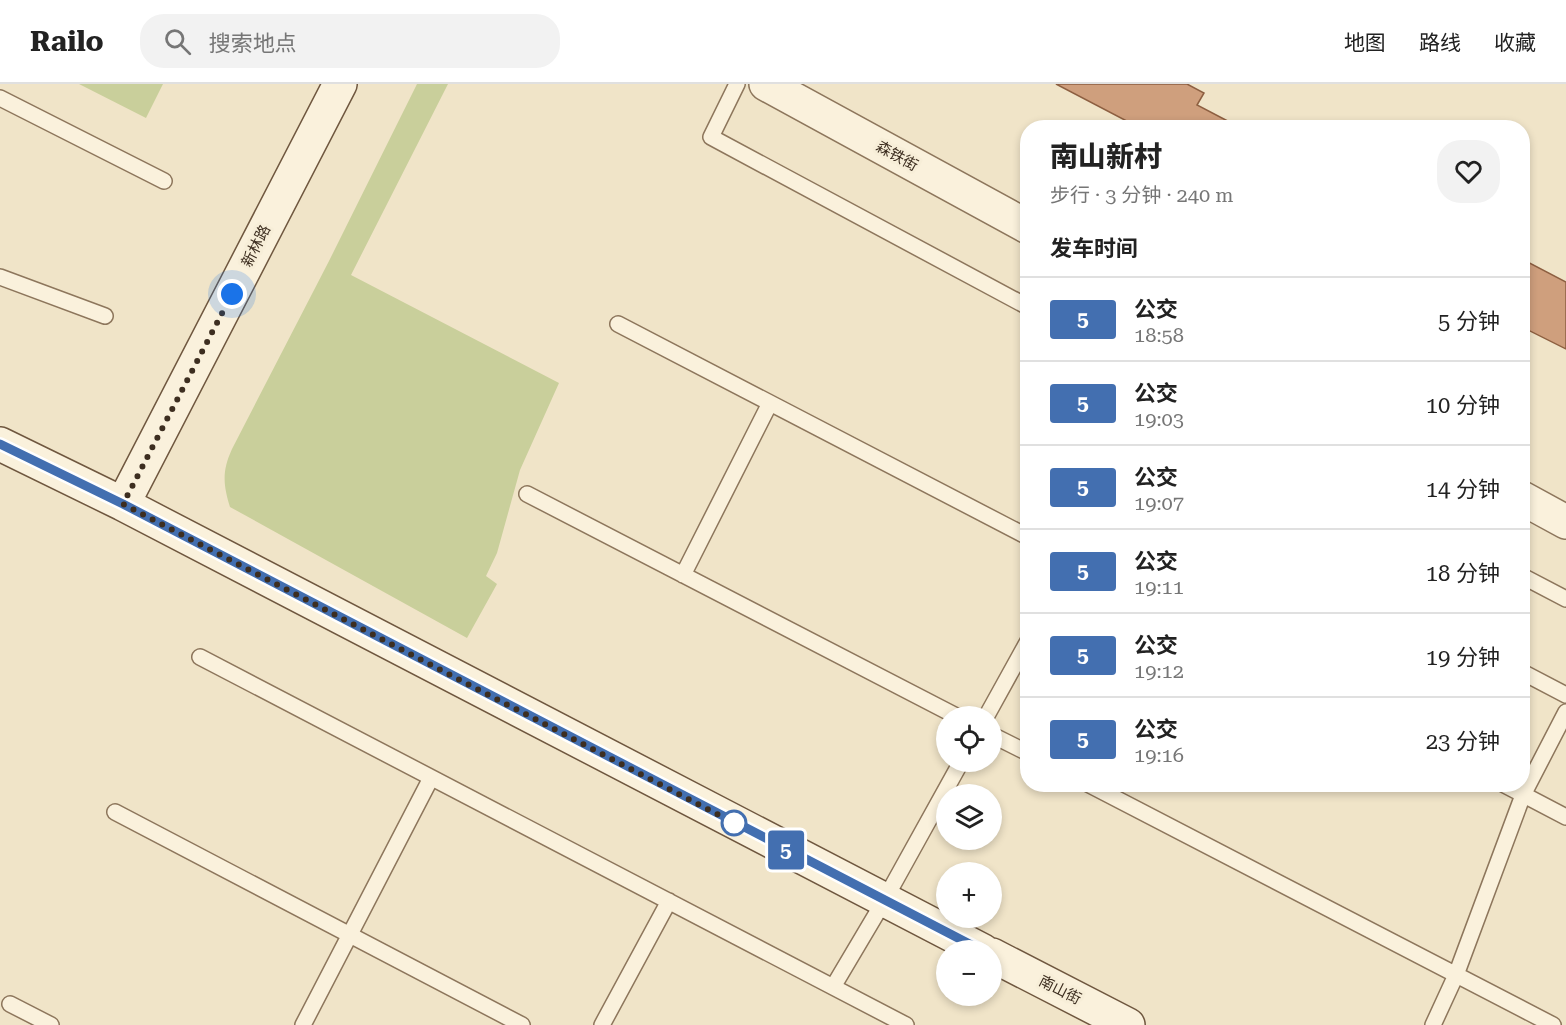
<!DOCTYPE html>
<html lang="zh">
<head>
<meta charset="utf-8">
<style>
	:root { --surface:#fff; --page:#f2f2f2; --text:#222; --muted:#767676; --line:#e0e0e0 }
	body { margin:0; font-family:"Roboto Serif","Noto Sans SC",serif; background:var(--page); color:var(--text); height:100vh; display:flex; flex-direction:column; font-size:22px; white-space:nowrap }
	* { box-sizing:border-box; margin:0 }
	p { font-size:20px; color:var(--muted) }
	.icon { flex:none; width:33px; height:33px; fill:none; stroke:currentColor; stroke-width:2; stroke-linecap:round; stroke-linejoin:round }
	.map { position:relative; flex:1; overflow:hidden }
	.drawer { position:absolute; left:1020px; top:36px; width:510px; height:672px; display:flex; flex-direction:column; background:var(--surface); border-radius:24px; box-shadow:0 3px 9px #0003 }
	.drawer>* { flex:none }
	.badge { padding:0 12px; border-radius:4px; font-size:21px; line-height:39px }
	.fabs { position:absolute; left:936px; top:622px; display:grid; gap:12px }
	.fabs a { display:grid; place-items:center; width:66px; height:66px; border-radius:50%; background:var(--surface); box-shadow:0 3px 9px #0003; font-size:30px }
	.you { position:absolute; width:30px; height:30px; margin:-15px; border:4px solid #fff; border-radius:50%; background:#1a73e8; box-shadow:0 0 0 9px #1a73e833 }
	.map>.badge { position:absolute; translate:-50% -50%; box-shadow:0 0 0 3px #fff }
	h2 { padding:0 30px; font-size:22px; line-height:54px }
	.round { display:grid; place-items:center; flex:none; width:63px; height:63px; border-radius:24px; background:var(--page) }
	.summary { display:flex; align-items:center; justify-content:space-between; height:102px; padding:0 30px }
	h1 { font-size:28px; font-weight:800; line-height:45px }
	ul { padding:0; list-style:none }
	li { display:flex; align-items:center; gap:18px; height:84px; padding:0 30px; border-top:2px solid var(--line) }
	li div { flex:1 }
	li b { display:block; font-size:22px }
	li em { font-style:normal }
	li .badge { min-width:66px; font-weight:700; text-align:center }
	header { display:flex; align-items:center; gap:36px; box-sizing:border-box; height:84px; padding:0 30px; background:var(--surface); border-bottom:2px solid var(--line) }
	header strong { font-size:28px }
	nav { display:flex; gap:33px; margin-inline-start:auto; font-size:21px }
	.search { width:420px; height:54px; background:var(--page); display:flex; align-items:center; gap:15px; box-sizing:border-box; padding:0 21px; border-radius:24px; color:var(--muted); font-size:22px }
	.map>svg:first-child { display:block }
	.green { fill:#c9cf9b }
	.building { fill:#cf9f7d; stroke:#8d5f41; stroke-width:1.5 }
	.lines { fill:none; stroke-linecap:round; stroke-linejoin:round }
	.service-casing { stroke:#8d765c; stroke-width:18 }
	.tertiary-casing { stroke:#8d765c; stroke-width:36 }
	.secondary-casing { stroke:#6f573f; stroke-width:36 }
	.service { stroke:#faf1dc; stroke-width:15 }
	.tertiary { stroke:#faf1dc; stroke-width:33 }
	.secondary { stroke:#faf1dc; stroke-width:33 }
	.line-casing { stroke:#fff; stroke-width:14 }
	.line { stroke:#436fb0; stroke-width:9 }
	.walk { stroke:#3d2e20; stroke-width:6; stroke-dasharray:0 10.8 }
	.stop-dot { fill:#fff; stroke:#436fb0; stroke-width:3 }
	.labels { text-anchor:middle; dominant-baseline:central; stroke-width:6; stroke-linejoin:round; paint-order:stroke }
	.street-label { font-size:15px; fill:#3d2e20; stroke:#f7eed8 }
</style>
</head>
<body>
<header>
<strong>Railo</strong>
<div class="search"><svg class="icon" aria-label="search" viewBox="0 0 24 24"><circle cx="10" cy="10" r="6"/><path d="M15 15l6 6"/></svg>搜索地点</div>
<nav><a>地图</a><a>路线</a><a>收藏</a></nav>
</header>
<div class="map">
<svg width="1566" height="941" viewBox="0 0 1566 941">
	<rect width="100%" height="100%" fill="#f0e4c8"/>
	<!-- green -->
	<path class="green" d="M79,0h84l-17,34z
		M417,0h31l-97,191 208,108 -39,87 -23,83 -11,23 11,8 -30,54 -237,-131c-7,-23 -8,-36 2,-58l97,-188z"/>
	<!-- building -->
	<path class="building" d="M1056,0h131l17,9 -7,12 44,23h-101z
		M1522,175l44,23v67l-44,-22z"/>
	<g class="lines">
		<defs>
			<path id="service" d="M737,0l-26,53 317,170
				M0,14l164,83
				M0,193l105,39
				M618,240l410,213
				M527,410l431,223
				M683,491l87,-172
				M1522,492l44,23
				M200,573l706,368
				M1522,588l44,23
				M986,633l42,-76
				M992,651l36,18
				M1088,700l465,241
				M1503,700l63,33
				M115,728l407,213
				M833,903l51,-86 77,-139
				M10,920l41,21
				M303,941l128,-247
				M602,941l67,-124
				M1433,941l23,-50 67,-180 43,-83"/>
			<path id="tertiary" d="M766,0l262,143
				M1522,414l44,24"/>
			<path id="secondary" d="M0,360l123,60 860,447
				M123,420l217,-420
				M992,871l136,70"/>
		</defs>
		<!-- service casing -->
		<use href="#service" class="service-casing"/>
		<!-- tertiary casing -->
		<use href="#tertiary" class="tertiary-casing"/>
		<!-- secondary casing -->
		<use href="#secondary" class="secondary-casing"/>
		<!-- service -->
		<use href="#service" class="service"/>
		<!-- tertiary -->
		<use href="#tertiary" class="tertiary"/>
		<!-- secondary -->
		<use href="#secondary" class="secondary"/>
	</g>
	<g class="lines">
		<defs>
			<path id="line" d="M0,360l123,60 860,447"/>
		</defs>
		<!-- line casing -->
		<use href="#line" class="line-casing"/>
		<!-- line -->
		<use href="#line" class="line"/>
		<!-- walk -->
		<path class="walk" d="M232,210l-109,210 613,320 -2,-1"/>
	</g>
	<!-- markers -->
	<circle class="stop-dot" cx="734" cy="739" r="12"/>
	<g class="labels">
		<!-- street labels -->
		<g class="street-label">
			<text transform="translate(897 72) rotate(29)">森铁街</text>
			<text transform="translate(256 162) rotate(-63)">新林路</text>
			<text transform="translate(1060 906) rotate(27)">南山街</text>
		</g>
	</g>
</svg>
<div class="fabs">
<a><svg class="icon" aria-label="locate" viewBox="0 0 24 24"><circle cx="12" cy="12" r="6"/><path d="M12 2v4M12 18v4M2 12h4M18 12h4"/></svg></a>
<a><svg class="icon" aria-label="layers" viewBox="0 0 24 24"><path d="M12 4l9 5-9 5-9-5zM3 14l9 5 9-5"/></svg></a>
<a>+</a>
<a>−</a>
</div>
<div class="you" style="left:232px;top:210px"></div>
<b class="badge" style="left:786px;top:766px;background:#436fb0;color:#fff">5</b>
<section class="drawer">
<div class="summary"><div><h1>南山新村</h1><p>步行 · 3 分钟 · 240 m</p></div><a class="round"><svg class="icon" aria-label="heart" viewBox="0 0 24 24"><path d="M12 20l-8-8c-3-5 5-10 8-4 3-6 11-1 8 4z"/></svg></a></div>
<h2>发车时间</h2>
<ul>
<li><span class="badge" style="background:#436fb0;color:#fff">5</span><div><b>公交</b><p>18:58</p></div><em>5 分钟</em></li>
<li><span class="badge" style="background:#436fb0;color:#fff">5</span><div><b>公交</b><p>19:03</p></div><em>10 分钟</em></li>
<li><span class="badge" style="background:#436fb0;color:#fff">5</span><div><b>公交</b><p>19:07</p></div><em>14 分钟</em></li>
<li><span class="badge" style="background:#436fb0;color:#fff">5</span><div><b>公交</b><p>19:11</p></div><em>18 分钟</em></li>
<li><span class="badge" style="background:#436fb0;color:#fff">5</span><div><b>公交</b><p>19:12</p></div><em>19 分钟</em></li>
<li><span class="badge" style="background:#436fb0;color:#fff">5</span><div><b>公交</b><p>19:16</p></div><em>23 分钟</em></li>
</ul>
</section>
</div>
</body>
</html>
